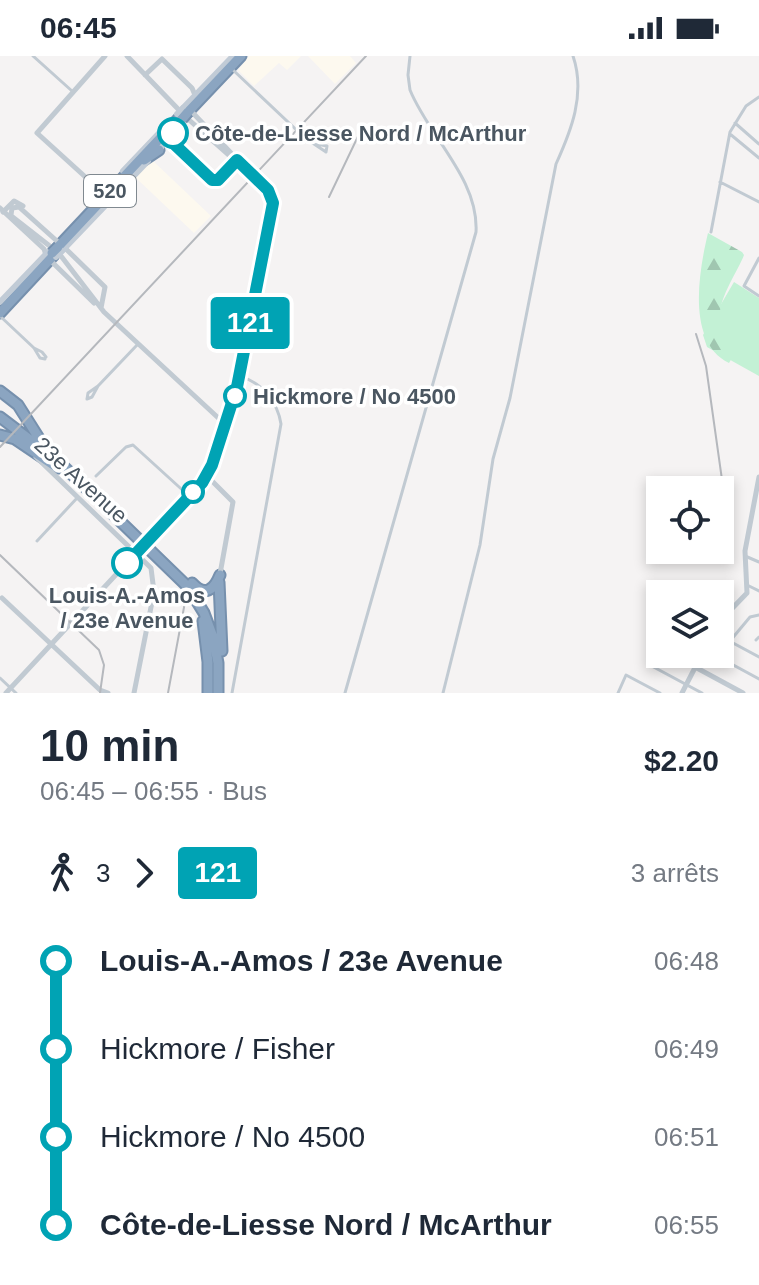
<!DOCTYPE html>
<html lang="fr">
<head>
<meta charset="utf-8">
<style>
	:root { --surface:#fff; --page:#f2f2f3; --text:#1f2937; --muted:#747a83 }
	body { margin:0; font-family:Arial,sans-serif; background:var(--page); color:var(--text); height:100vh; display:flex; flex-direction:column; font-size:30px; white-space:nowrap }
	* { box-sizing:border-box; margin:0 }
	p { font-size:26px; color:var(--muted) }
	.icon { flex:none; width:44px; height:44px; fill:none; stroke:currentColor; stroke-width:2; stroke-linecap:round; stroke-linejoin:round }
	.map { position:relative; height:637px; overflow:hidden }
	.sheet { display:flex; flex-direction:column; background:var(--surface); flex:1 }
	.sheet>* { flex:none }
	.badge { padding:0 16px; border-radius:6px; font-size:28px; line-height:52px }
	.buttons { position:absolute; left:646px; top:420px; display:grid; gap:16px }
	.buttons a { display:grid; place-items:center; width:88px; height:88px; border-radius:0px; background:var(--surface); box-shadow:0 4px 12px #0003; font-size:40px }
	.map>.badge { position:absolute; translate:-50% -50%; box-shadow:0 0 0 4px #fff }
	.legs { display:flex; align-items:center; gap:12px; height:88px; padding:0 40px; font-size:26px }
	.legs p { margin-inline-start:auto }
	.overview { display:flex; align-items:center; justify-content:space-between; height:136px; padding:0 40px }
	h1 { font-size:44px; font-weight:700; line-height:60px }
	ul { padding:0 40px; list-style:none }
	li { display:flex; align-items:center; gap:28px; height:88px; font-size:30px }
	li i { display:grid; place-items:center; width:12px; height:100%; margin:0 10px; background:currentColor }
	li i::after { content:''; width:20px; height:20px; margin:-10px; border:6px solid; border-radius:50%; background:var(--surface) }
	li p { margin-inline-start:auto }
	li:first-child i { background:linear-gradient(#0000 50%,currentColor 0) }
	li:last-child i { background:linear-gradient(currentColor 50%,#0000 0) }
	.status { display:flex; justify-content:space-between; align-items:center; height:56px; padding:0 40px; background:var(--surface); direction:ltr }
	.status svg { height:22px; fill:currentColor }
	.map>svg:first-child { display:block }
	.commercial { fill:#fdf9ef }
	.green { fill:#c3f1d5 }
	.forest { fill:url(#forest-firs) }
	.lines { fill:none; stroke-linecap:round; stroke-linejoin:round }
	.motorway-casing { stroke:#7690ad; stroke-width:13 }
	.minor { stroke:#c1cad2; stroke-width:3 }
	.tertiary { stroke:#c1cad2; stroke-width:5 }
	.secondary { stroke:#c1cbd6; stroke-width:6 }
	.motorway { stroke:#8ba5c1; stroke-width:9 }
	.rail { stroke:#b5b8bd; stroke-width:2 }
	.motorway-bridge-casing { stroke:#7690ad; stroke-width:13; stroke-linecap:butt }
	.tertiary-bridge { stroke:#c1cad2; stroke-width:5 }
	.secondary-bridge { stroke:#c1cbd6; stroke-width:6 }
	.motorway-bridge { stroke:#8ba5c1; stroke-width:9 }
	.line-1-casing { stroke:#fff; stroke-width:18 }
	.line-1 { stroke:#00a3b4; stroke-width:12 }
	.stop-1-dot { fill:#fff; stroke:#00a3b4; stroke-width:4 }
	.labels { text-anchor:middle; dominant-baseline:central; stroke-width:7; stroke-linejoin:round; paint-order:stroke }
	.shield { fill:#fff; stroke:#808990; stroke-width:2 }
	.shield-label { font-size:20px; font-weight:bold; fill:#4a5661 }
	.stop-label { font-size:22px; font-weight:bold; fill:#4a5661; stroke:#fff; text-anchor:start }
	.street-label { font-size:22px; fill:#4a5661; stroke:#fff }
</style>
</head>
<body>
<div class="status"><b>06:45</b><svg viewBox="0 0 49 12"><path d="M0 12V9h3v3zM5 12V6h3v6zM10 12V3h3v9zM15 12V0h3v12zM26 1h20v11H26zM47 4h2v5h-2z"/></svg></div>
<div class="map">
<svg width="759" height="637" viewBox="0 0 759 637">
	<defs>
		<pattern id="forest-firs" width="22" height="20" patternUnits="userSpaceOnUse" patternTransform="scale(2)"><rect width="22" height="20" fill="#c3f1d5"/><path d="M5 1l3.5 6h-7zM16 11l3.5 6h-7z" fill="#a0c6b0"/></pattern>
	</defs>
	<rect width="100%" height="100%" fill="#f5f3f3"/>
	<!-- commercial -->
	<path class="commercial" d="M249,0h52l-14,14 -8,-7 -25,23 -16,-16z
		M308,0h42l6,7 -21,21z
		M152,104l59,56 -17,17 -59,-56z"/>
	<!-- green -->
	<path class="green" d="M734,226l25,16v78l-52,-29 -4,-12z"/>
	<!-- forest -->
	<path class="forest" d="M708,177l34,19 2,3c-7,19 -36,57 -19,75 5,4 12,7 17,11l-13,22c-43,-21 -30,-92 -21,-130z"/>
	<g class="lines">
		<defs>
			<path id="motorway" d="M188,56l53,-56
				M144,104l15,-10
				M58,191l122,-130
				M0,257l54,-58
				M0,335l18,14 24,38
				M0,361l58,44 130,126 16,26 9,24 5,26v30
				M0,379l15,4 43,29
				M219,526l3,69
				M192,527c13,14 22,7 28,-8
				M203,565l5,41v31"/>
		</defs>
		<!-- motorway casing -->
		<use href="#motorway" class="motorway-casing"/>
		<!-- minor -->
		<path class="minor" d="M33,0l39,35
			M233,14l72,68 21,14
			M735,67l24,21
			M730,78l29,24
			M316,88l11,2 -1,6
			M720,126l39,20
			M711,176l19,-100 16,-26 13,-9
			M759,202l-15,28 15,10
			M1,261l33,31 6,10 5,1
			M34,292l8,4 4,5
			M87,343l1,-6 10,-7 40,-42
			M87,343l5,-2 6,-11
			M96,420l30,-29 7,-2 56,51
			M37,485l41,-44
			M745,500l14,6
			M747,529l12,6
			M720,580l39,21
			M756,584l3,-3
			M730,585l20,-24 9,-2
			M661,598l-12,6 -1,4 54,29
			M713,598l46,25
			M0,622l16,15
			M232,637l49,-269c-3,-21 -20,-43 -41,-47
			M345,637l131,-461c3,-53 -47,-95 -66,-142l-2,-15 2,-19
			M443,637l37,-148 13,-86 17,-61 46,-234c15,-33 30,-70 17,-108
			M618,637l8,-18 34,18"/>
		<!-- tertiary -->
		<path class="tertiary" d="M127,0l52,54
			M145,19l17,-16 30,29 3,7
			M192,56l39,41
			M170,80l4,8 39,37 5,-1 19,-20
			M103,137l-66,-60 68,-77
			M0,152l44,41 2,6
			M3,156l11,-11 9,5
			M10,159l41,32
			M11,159l1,-7 7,-1 39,35
			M65,192l40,39 -4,21
			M61,200l43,56 123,114
			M52,206l42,41
			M36,401l115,111 3,24 -20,101
			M207,420l26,26 -13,72
			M148,484l57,-61 20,-47 13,-48 35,-179 -2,-10 -5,-7 -78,-69
			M2,542l98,92 8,3
			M720,565l27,-28 -2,-42 14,-74
			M671,598l72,39
			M6,637l131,-141
			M682,637l20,-39"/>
		<!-- secondary -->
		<path class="secondary" d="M183,52l50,-52
			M156,97l28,-32
			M123,115l39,-41
			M62,195l86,-90
			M0,246l49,-51"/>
		<!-- motorway -->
		<use href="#motorway" class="motorway"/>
		<!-- rail -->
		<path class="rail" d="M329,141l33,-69
			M696,278l10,32 18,128
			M0,391l366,-391
			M0,499l99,95 5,15 -4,28
			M168,637l17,-91"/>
		<defs>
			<path id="motorway-bridge" d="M182,63l6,-7
				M52,197l6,-6"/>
		</defs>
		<!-- motorway-bridge casing -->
		<use href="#motorway-bridge" class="motorway-bridge-casing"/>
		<!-- tertiary-bridge -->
		<path class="tertiary-bridge" d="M141,492l7,-8"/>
		<!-- secondary-bridge -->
		<path class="secondary-bridge" d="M177,58l6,-6
			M56,201l6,-6"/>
		<!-- motorway-bridge -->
		<use href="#motorway-bridge" class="motorway-bridge"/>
	</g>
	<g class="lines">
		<defs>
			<path id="line-1" d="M127,507l75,-80 10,-18 25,-78 36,-184 -5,-13 -31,-30 -19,20h-6l-38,-36 -4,-8 3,-3"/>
		</defs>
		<!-- line-1 casing -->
		<use href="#line-1" class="line-1-casing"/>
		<!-- line-1 -->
		<use href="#line-1" class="line-1"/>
	</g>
	<!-- markers -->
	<g class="stop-1-dot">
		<circle cx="173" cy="77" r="14"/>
		<circle cx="235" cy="340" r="10"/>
		<circle cx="193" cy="436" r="10"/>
		<circle cx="127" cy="507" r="14"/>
	</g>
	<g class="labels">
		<!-- shield labels -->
		<rect class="shield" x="84" y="119" width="52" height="32" rx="6"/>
		<g class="shield-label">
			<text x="110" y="135">520</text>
		</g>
		<!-- stop labels -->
		<g class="stop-label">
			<text x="195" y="77">Côte-de-Liesse Nord / McArthur</text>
			<text x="253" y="340">Hickmore / No 4500</text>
			<text x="127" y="539" text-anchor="middle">Louis-A.-Amos<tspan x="127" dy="25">/ 23e Avenue</tspan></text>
		</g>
		<!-- street labels -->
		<g class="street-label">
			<text transform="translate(81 424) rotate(42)">23e Avenue</text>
		</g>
	</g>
</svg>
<div class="buttons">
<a><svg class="icon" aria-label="locate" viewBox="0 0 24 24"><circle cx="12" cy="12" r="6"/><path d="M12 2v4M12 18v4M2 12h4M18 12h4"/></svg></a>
<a><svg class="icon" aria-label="layers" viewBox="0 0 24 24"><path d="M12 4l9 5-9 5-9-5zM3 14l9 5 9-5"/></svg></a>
</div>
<b class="badge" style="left:250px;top:267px;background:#00a3b4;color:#fff">121</b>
</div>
<section class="sheet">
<div class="overview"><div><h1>10 min</h1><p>06:45 – 06:55 · Bus</p></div><b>$2.20</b></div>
<div class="legs"><svg class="icon" aria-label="walk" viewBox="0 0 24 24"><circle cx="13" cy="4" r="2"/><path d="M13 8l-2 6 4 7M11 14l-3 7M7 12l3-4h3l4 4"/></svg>3<svg class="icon" aria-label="forward" viewBox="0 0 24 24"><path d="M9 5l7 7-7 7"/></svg><b class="badge" style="background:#00a3b4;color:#fff">121</b><p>3 arrêts</p></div>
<ul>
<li><i style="color:#00a3b4"></i><b>Louis-A.-Amos / 23e Avenue</b><p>06:48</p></li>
<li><i style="color:#00a3b4"></i><span>Hickmore / Fisher</span><p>06:49</p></li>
<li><i style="color:#00a3b4"></i><span>Hickmore / No 4500</span><p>06:51</p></li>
<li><i style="color:#00a3b4"></i><b>Côte-de-Liesse Nord / McArthur</b><p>06:55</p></li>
</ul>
</section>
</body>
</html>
